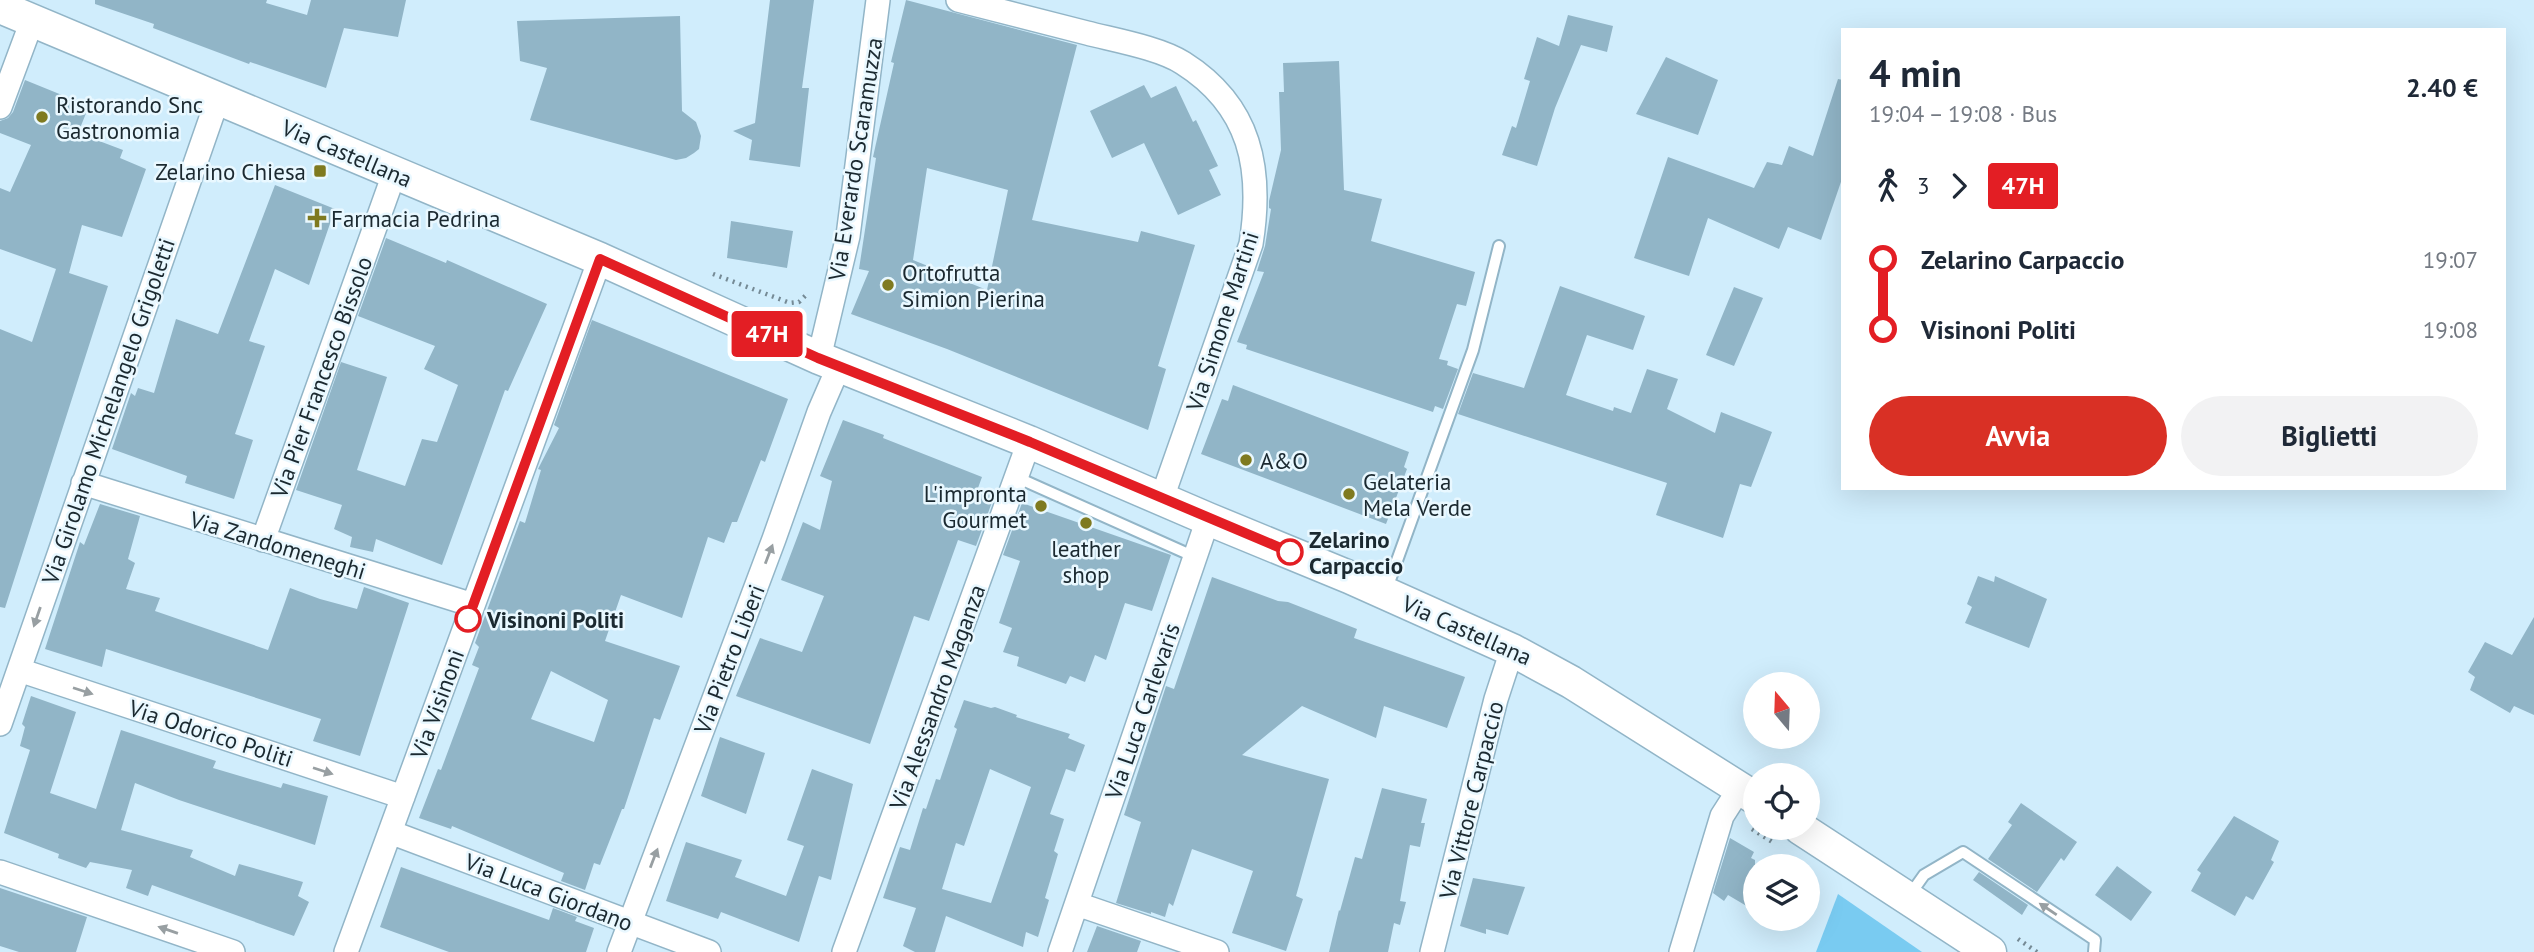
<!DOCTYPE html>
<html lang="it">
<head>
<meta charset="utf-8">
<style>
	:root { --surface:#fff; --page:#f2f2f3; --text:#1f2937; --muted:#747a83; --accent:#d93025 }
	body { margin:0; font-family:"PT Sans",sans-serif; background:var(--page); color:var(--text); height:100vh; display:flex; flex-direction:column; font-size:26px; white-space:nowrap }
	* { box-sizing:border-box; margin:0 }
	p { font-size:23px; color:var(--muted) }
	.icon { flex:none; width:38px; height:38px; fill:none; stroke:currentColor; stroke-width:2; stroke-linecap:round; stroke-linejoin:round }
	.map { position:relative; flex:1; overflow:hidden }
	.panel { position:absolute; left:1841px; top:28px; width:665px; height:462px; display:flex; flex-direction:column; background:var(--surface); border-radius:0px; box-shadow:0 7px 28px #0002 }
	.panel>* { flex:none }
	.badge { padding:0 14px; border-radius:5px; font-size:24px; line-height:46px }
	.needle { width:46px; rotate:341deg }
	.buttons { position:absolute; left:1743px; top:672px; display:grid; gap:14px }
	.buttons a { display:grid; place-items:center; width:77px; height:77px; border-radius:50%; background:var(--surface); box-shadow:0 7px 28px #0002; font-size:35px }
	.map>.badge { position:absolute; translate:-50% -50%; box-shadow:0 0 0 4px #fff }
	.legs { display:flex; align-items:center; gap:10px; height:77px; padding:0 28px; font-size:23px }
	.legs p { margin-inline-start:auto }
	.summary { display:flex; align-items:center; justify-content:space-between; height:119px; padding:0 28px }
	h1 { font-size:38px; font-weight:600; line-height:52px }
	.button { display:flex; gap:14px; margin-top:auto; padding:14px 28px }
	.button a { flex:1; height:80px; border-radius:42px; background:var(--accent); color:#fff; font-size:28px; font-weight:600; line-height:80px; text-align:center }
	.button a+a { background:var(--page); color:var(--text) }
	ul { padding:0 28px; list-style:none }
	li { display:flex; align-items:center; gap:24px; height:70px; font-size:26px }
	li i { display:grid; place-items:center; width:10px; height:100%; margin:0 9px; background:currentColor }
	li i::after { content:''; width:18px; height:18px; margin:-9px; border:5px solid; border-radius:50%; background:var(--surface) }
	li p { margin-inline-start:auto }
	li:first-child i { background:linear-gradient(#0000 50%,currentColor 0) }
	li:last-child i { background:linear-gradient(currentColor 50%,#0000 0) }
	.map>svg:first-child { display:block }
	.green { fill:#79cbf1 }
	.building { fill:#91b5c7; fill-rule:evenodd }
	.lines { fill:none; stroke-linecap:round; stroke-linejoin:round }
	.lane-casing { stroke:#92b5c7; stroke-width:14 }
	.street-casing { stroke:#92b5c7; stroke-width:26 }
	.secondary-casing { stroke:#92b5c7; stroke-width:35 }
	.path { stroke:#758a95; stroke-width:4.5; stroke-dasharray:2 5; stroke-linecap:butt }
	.lane { stroke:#fff; stroke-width:10 }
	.street { stroke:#fff; stroke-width:23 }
	.secondary { stroke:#fff; stroke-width:32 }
	.oneway { fill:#989fa2 }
	.line-1-casing { stroke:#fff; stroke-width:16 }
	.line-1 { stroke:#e31e24; stroke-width:10 }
	.poi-dot { fill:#7f7a20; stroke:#e9f8ff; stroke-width:2.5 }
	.stop-1-dot { fill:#fff; stroke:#e31e24; stroke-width:3.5 }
	.labels { text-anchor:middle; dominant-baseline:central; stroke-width:5; stroke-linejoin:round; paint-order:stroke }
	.poi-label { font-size:23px; fill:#1b2930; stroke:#e9f8ff; text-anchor:start }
	.street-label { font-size:23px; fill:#1b2930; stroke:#e9f8ff }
	.stop-label { font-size:23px; font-weight:bold; fill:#1b2930; stroke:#e9f8ff; text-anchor:start }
</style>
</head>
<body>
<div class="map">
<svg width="2534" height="952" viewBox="0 0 2534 952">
	<rect width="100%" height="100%" fill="#d0edfc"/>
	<!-- green -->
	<path class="green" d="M1838,894l84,58h-106z"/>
	<!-- building -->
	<path class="building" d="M95,0h172l-1,3 41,12 4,-15h95l-8,37 -54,-9 -18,60 -76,-26 -1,2 -96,-36 1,-4 -59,-20z
		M770,0h44l-12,88h7l-9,79 -51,-7 3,-20 -19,-9 22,-8z
		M906,0l171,45 -45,175 106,22 3,-11 54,14 -37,121 8,3 -18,61 -201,-81 -96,-35 18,-43 -10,-2 17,-111 -3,-1 21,-94 -3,-1zM927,168l81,22 -21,100 -74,-30z
		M1568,15l45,11 -6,26 -26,-7 -26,63 -18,58 -35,-11 10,-29 4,2 14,-47 -6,-2 13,-42 22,9z
		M680,16l2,95 14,11 5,14 -2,13 -5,4 -8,5 -10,2 -146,-40 17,-52 -27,-7 -3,-40z
		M1666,57l52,23 -20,55 -62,-21z
		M1339,61l5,129 38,9 -11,42 104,31 -9,34 -9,-2 -18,55 9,2 -1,4 11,4 -15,40 -8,-3 -2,6 -187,-63 1,-4 -10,-3 27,-70 -7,-1 8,-25 6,-37 -2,-1v-7l12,-51 -2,-58h5l-1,-29z
		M1838,79l5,1v96l-22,64 -33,-13 -9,22 -71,-31 -19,58 -55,-18 34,-101 86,31 13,-26 15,3 7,-19 24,10z
		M25,80l64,26 -11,27 45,17 -3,8 26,11 -24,68 -40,-12 -13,48 39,13 -103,322 -5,-1v-278l32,13 24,-73 -56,-20v-61l10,4 21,-47 -31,-12v-12l8,-3 5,-6z
		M1144,85l7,13 25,-12 17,36 3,-2 22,46 -9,4 12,25 -43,20 -34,-72 -32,15 -22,-47z
		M275,185l60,24 -26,76 -34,-16 -26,72 16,5 -30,88 18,6 -19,59 -49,-16 2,-7 -75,-27 19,-56 4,3 3,-8 16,5 22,-74 42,15z
		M731,221l62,10 -6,37 -60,-10z
		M386,238l60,25 1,-3 100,44 -39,87 -3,-1 -63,175 -66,-26 -3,13 -23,-5 2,-10 -18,-8 8,-24 -46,-15 45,-128 46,15 -30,93 48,16 17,-47 15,3 21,-57 -34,-16 11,-23 -77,-30z
		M1560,286l85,30 -12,34 -46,-15 -21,60 47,16 1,-4 17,6 16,-44 31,10 -11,30 48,24 6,-21 51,20 -21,55 -11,-3 -17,54 -67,-23 11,-32 -209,-69 15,-41 51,15z
		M1734,287l29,11 -29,68 -28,-11z
		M592,320l196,79 -23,63 -4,-2 -24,62h-5l-8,21 -16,-6 -26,81 -61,-23 -16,46 75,25 -20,54 -6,-2 -30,91h-2l-22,56 -6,-2 -9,27 -24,-9 3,-8 -112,-47 -1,3 -32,-11 19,-49 3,1 38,-102 -7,-3 7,-18 -4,-4 45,-122 5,2 16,-53 -3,-1 21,-41 -5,-3zM551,671l57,29 -14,42 -63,-23z
		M1233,385l176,67 -5,15 3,2 -21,55 -185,-70 21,-55 6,2z
		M843,420l41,15 -1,3 99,39 -4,11 17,6 -19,52 -18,-6 -29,81 -15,-5 -44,128 -134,-48 24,-58 42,14 22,-56 -43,-16 22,-58 17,8 12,-49 -12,-5z
		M1022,503l149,52 -19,56 -27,-8 -19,57 -11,-5 -10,27 -15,-6 -4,8 -49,-18 2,-9 -16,-5 9,-24 -13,-5 21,-62 -17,-6z
		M100,504l40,12 -12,43 7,4 -9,26 34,9 -5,13 113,39 22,-62 30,11 37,10 7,-22 45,16 -49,153 -47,-15 8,-22 -215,-70 -4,18 -57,-18 35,-107 4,3z
		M1978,576l16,6 1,-6 52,23 -18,49 -64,-25 7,-16 -5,-3z
		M1212,577l66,24 10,1 69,27 -3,9 111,39 -18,51 -63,-22 -8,32 -74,-32 -60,49 87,24 -33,117 7,3 -17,52 -54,-18 21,-62 -61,-22 -19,57 -4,-3 -4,14 -14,-5v2l-35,-11 25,-81 -17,-7 42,-129 8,3z
		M2534,617v98l-20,-9 -4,7 -40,-23 5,-13 -7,-5 17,-30 27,13z
		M31,696l45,16 -26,81 46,16 25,-79 95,31 -3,7 68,20 2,-5 45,13 -13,49 -136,-45 -44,-17 -14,47 72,20 -3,7 45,19 4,-12 64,18 -5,14 11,6 -15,34 -142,-51 -4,11 -22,-8 6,-18 -42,-8 -4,6 -28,-10 1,-4 -55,-21 26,-83 -10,-4 5,-19 -3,-3z
		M964,700l27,8 4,-1 22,8 -1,2 54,17 -2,4 17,7 -10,27 -9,-3 -16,45 14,5 -10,32 4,3 -13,44 4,2 -11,37 -12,-5 -3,15 -77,-31 -11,36h-20l-12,-6 13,-38 -33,-10 17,-51 10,3 13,-42 3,1 10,-30 4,1 17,-51 -3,-2zM990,769l41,18 -40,116 -49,-14 14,-46 8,3z
		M720,737l45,16 -19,61 -45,-18z
		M812,769l41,15 -22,96 -12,-4 -20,66 -78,-30 -3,7 -52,-18 20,-59 56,18 -7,17 51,19 18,-50 -17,-6z
		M1382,788l45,11 -6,24h4l-5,24 -10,-2 -10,56 6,1 -6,23 -6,-2 -6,29h-59l10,-42 1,1 15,-54 7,2z
		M2021,803l56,39 -13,19 -3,-3 -24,34 -49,-33 24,-34 -4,-3z
		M2234,816l45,25 -8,19 3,2 -21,38 -7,-4 -11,20 -44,-25 10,-18 -4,-3z
		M1730,838l24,14 -3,6 4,2v51l-27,-16 -4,6 -11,-8z
		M2117,866l35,26 -21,29 -36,-26z
		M401,867l148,53 4,-12 24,9 -2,4 19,7 -8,24h-137l-69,-25z
		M1979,872l49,33 -6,10 -49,-35z
		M1473,878l52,9 -17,48 -22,-6v5l-26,-8z
		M0,888l87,29 -11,35h-57l-19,-6z
		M1097,926l44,15 -4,11h-50z"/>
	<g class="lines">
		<defs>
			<path id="lane" d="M1016,477l179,80
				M1386,591l87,-241 26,-104
				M1909,896l15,-21 39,-23 132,88 -1,12"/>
			<path id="street" d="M958,0c43,11 86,22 129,33 27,7 73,15 96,30 68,43 80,106 68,181l-89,254
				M0,107l32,-86
				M819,358l29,-122 30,-236
				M83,483l390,122
				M263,540l131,-366
				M19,670l384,127
				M0,724l218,-626
				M390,832l319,120
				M0,872l233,80
				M1077,904l140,48
				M346,952l254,-693
				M619,952l155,-413 45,-127 20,-46
				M844,952l185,-510
				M1060,952l148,-433
				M1432,952l64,-253 16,-49
				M1681,952l41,-136 18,-28"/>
			<path id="secondary" d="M0,7l600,252 219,99 210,84 179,77 141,58 163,73 59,32 184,116
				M1800,828l190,124"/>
		</defs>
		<!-- lane casing -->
		<use href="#lane" class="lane-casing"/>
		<!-- street casing -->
		<use href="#street" class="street-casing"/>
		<!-- secondary casing -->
		<use href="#secondary" class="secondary-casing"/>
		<!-- path -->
		<path class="path" d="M713,274l77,29 9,-1 8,-8
			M1752,829l22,14
			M2018,939l19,13"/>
		<!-- lane -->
		<use href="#lane" class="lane"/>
		<!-- street -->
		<use href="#street" class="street"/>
		<!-- secondary -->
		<use href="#secondary" class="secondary"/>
	</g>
	<!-- one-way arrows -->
	<defs><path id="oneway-solid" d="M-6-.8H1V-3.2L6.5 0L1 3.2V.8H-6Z" transform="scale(1.75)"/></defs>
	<g class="oneway">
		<use href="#oneway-solid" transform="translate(769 554) rotate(-69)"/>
		<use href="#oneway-solid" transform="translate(37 617) rotate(109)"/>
		<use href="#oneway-solid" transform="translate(83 691) rotate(18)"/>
		<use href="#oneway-solid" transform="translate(323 771) rotate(18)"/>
		<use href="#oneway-solid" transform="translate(654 858) rotate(-69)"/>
		<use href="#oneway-solid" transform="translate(2048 909) rotate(-146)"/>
		<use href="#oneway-solid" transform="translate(168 930) rotate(-161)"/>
	</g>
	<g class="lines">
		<defs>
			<path id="line-1" d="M468,619l132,-360 218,99 212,84 260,110"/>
		</defs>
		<!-- line-1 casing -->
		<use href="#line-1" class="line-1-casing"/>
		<!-- line-1 -->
		<use href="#line-1" class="line-1"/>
	</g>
	<!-- markers -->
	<g class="poi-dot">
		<circle cx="42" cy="117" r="7"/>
		<rect x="313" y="164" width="14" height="14" rx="3.5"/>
		<path d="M313.5 207.5h7v7h7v7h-7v7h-7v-7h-7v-7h7z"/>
		<circle cx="888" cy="285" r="7"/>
		<circle cx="1246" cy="460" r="7"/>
		<circle cx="1349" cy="494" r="7"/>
		<circle cx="1041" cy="506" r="7"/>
		<circle cx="1086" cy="523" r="7"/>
	</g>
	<g class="stop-1-dot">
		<circle cx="1290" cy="552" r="12"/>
		<circle cx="468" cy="619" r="12"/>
	</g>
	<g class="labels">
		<!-- poi labels -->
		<g class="poi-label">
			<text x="56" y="104">Ristorando Snc<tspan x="56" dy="26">Gastronomia</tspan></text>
			<text x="306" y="171" text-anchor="end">Zelarino Chiesa</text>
			<text x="331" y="218">Farmacia Pedrina</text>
			<text x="902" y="272">Ortofrutta<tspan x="902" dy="26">Simion Pierina</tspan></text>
			<text x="1260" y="460">A&amp;O</text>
			<text x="1363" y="481">Gelateria<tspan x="1363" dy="26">Mela Verde</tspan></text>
			<text x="1027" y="493" text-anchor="end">L'impronta<tspan x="1027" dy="26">Gourmet</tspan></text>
			<text x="1086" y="548" text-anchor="middle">leather<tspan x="1086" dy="26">shop</tspan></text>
		</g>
		<!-- street labels -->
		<g class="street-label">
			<text transform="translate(347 153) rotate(23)">Via Castellana</text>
			<text transform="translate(855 159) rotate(-81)">Via Everardo Scaramuzza</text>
			<text transform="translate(1222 321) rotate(-72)">Via Simone Martini</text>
			<text transform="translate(321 377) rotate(-70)">Via Pier Francesco Bissolo</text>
			<text transform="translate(108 411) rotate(-71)">Via Girolamo Michelangelo Grigoletti</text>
			<text transform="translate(278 545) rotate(17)">Via Zandomeneghi</text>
			<text transform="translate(1467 630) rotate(24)">Via Castellana</text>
			<text transform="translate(729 659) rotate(-69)">Via Pietro Liberi</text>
			<text transform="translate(937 697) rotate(-70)">Via Alessandro Maganza</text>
			<text transform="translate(437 704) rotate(-70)">Via Visinoni</text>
			<text transform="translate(1142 711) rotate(-71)">Via Luca Carlevaris</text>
			<text transform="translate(211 733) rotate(18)">Via Odorico Politi</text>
			<text transform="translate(1471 800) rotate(-76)">Via Vittore Carpaccio</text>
			<text transform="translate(549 892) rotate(21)">Via Luca Giordano</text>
		</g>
		<!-- stop labels -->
		<g class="stop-label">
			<text x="1309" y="539">Zelarino<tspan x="1309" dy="26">Carpaccio</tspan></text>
			<text x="487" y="619">Visinoni Politi</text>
		</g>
	</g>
</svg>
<div class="buttons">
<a><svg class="needle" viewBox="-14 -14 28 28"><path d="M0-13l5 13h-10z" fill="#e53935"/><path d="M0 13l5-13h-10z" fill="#747a83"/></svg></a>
<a><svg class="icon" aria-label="locate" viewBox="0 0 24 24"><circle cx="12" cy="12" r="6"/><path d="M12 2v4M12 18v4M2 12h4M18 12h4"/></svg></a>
<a><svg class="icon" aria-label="layers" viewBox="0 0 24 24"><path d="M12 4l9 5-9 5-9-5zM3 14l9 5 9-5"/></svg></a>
</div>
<b class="badge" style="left:767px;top:334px;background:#e31e24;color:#fff">47H</b>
<section class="panel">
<div class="summary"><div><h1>4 min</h1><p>19:04 – 19:08 · Bus</p></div><b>2.40 €</b></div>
<div class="legs"><svg class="icon" aria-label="walk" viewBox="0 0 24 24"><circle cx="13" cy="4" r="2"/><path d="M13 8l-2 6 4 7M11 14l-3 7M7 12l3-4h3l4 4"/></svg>3<svg class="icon" aria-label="forward" viewBox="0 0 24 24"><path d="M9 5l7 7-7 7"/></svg><b class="badge" style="background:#e31e24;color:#fff">47H</b></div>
<ul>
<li><i style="color:#e31e24"></i><b>Zelarino Carpaccio</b><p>19:07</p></li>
<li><i style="color:#e31e24"></i><b>Visinoni Politi</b><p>19:08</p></li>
</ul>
<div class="button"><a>Avvia</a><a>Biglietti</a></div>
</section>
</div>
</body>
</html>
